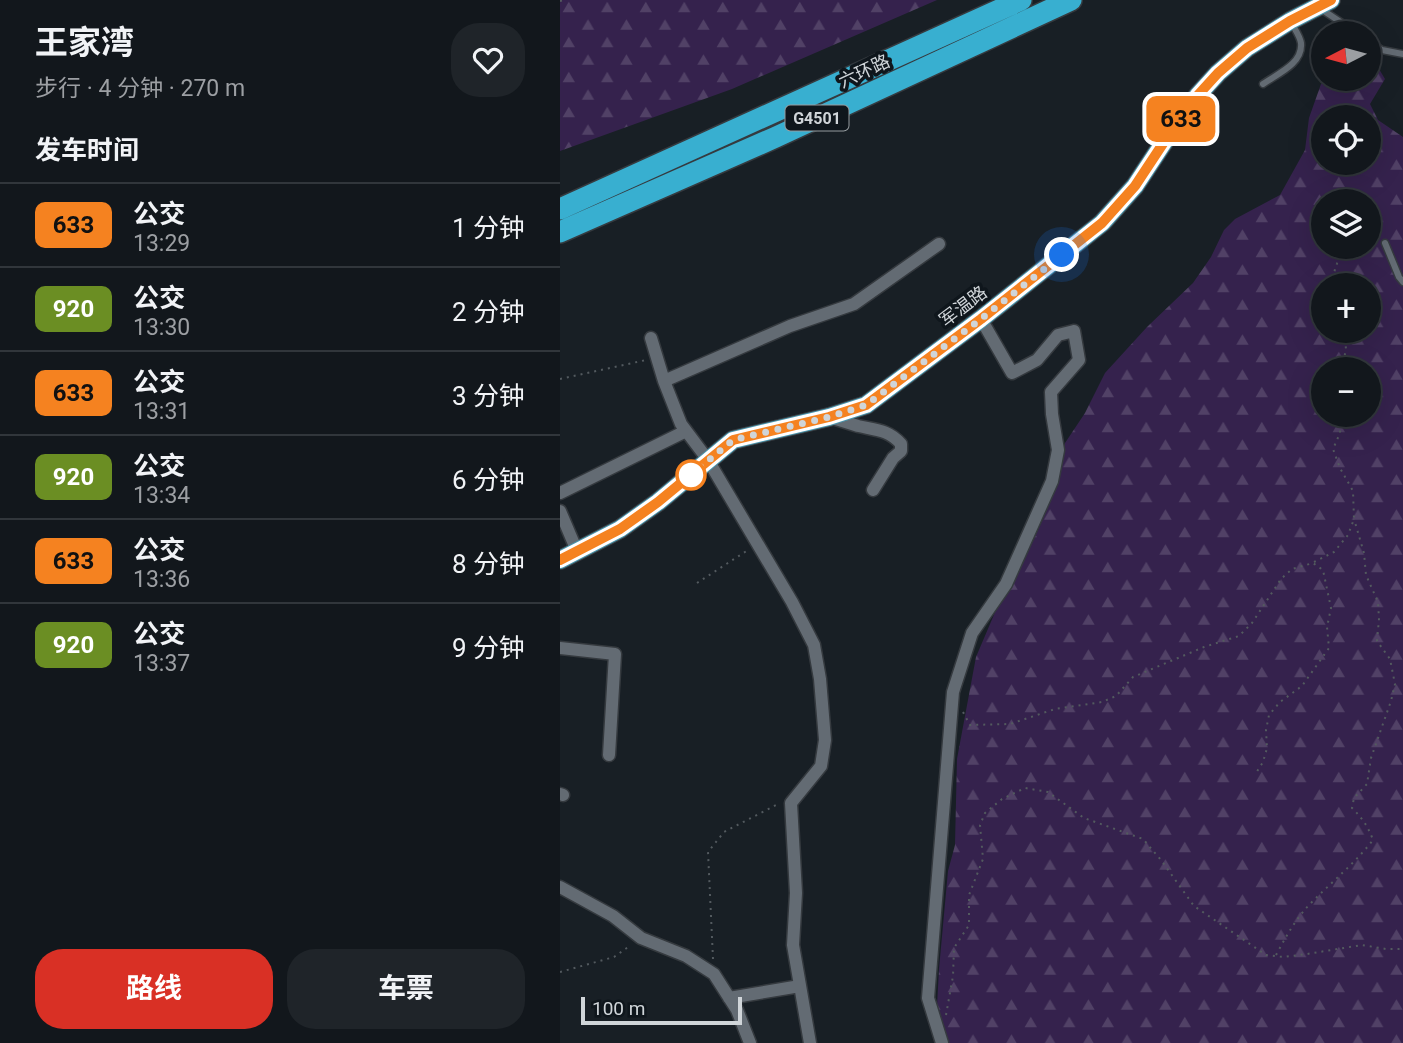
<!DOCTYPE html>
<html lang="zh">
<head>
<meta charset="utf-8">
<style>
	:root { --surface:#12171c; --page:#1f2429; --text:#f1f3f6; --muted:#9c9fa3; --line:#31363b; --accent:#d93025 }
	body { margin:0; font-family:Roboto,"Noto Sans SC",sans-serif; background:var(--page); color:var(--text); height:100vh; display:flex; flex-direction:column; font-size:26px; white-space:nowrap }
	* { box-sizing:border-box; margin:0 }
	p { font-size:23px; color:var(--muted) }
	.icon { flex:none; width:38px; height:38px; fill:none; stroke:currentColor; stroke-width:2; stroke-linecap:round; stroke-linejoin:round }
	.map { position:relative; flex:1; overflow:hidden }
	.panel { display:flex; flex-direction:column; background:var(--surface); width:560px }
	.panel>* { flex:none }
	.badge { padding:0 14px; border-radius:10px; font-size:24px; line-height:46px }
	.needle { width:46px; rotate:264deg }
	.tools { position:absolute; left:751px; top:21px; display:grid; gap:14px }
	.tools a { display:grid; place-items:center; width:70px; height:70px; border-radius:50%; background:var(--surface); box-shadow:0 7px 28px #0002,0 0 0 2px var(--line); font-size:35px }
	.scale { position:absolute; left:21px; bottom:18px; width:161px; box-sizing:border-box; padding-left:7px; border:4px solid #d0d5d9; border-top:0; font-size:19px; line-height:24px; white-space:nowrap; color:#d0d5d9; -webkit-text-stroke:5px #0f161c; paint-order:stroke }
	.you { position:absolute; width:35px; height:35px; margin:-18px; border:5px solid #fff; border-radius:50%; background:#1a73e8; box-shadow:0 0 0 10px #1a73e833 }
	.map>.badge { position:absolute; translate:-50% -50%; box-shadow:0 0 0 4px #fff }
	h2 { padding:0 35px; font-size:26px; line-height:63px }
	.round { display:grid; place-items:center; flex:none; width:74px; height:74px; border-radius:28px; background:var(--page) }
	.overview { display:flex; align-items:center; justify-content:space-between; height:119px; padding:0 35px }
	h1 { font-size:33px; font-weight:700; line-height:52px }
	.action { display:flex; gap:14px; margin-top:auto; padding:14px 35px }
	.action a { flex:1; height:80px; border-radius:28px; background:var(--accent); color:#fff; font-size:28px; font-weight:700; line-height:80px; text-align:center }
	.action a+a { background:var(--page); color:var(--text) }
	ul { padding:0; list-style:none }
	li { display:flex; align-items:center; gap:21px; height:84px; padding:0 35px; border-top:2px solid var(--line) }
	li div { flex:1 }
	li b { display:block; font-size:26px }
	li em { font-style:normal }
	li .badge { min-width:77px; font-weight:700; text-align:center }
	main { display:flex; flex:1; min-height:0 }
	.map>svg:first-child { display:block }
	.forest { fill:url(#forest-firs); fill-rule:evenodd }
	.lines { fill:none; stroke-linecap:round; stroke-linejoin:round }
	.service-casing { stroke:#353a3f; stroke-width:9 }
	.minor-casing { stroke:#353a3f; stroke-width:15 }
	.primary-casing { stroke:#353a3f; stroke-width:20 }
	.motorway-casing { stroke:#353a3f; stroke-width:24 }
	.path { stroke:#535a5f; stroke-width:2; stroke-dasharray:2 5; stroke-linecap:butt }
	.service { stroke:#636b73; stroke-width:6 }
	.minor { stroke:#636b73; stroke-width:12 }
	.primary { stroke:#4994ab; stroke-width:18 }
	.motorway { stroke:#38afd0; stroke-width:21 }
	.line-casing { stroke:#fff; stroke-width:16 }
	.line { stroke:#f58220; stroke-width:10 }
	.walk { stroke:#d0d5d9; stroke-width:7; stroke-dasharray:0 12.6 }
	.stop-dot { fill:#fff; stroke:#f58220; stroke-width:3.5 }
	.labels { text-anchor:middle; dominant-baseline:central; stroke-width:7; stroke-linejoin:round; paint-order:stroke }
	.shield { fill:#0f161c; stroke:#969ca0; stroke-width:2 }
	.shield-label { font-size:16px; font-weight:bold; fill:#d0d5d9 }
	.street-label { font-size:18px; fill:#d0d5d9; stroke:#0f161c }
</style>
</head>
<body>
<main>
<section class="panel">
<div class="overview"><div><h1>王家湾</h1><p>步行 · 4 分钟 · 270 m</p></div><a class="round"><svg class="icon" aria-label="heart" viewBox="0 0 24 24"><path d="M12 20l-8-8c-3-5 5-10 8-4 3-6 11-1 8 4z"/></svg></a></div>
<h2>发车时间</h2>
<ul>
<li><span class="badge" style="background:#f58220;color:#111">633</span><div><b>公交</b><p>13:29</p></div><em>1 分钟</em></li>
<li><span class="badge" style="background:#6b8e23;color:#fff">920</span><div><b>公交</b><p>13:30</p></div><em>2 分钟</em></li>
<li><span class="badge" style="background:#f58220;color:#111">633</span><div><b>公交</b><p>13:31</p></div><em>3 分钟</em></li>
<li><span class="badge" style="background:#6b8e23;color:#fff">920</span><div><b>公交</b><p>13:34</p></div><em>6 分钟</em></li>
<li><span class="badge" style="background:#f58220;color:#111">633</span><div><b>公交</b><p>13:36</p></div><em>8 分钟</em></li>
<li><span class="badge" style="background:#6b8e23;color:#fff">920</span><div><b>公交</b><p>13:37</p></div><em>9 分钟</em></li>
</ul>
<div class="action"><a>路线</a><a>车票</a></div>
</section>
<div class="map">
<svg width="843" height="1043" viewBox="0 0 843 1043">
	<defs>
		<pattern id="forest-firs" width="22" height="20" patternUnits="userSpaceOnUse" patternTransform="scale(1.75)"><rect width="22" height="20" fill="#35224d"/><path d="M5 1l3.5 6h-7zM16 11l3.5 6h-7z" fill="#514166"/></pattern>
	</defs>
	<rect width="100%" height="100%" fill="#181f25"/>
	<!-- forest -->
	<path class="forest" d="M0,0h377l-205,89 -172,62z
		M809,60l7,4 9,15 -15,25 8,16 25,17v906h-456l-10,-37 2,-37 9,-98 7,-26 2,-86 19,-102 20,-47 31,-56 16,-35 15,-44 7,-32 20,-30 20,-40 42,-46 46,-44 18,-26 13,-27 11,-11 45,-24 25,-45 4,-32 12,-34 5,-5h42zM763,117h45v46h-45zM763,201h45v46h-45zM763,285h45v46h-45zM763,369h45v46h-45z"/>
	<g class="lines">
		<defs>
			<path id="service" d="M761,9l36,24
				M808,41l14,9 21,4
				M703,84c14,-10 40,-20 38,-41 -1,-7 -7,-15 -10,-21
				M825,243l14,34 4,5"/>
			<path id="minor" d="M91,338l13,43 17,43 27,36 84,142 22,43 6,34 5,61 -4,26 -30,37 5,90 -3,52 17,98
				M104,381l126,-55 64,-22 85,-60
				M269,417c10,3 20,6 29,9 18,4 31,4 43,18v7l-8,7 -20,32
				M0,493l126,-62
				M0,511l17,40
				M0,648l55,6 -6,101
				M0,794l3,1
				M0,887l53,29 28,22 45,18 28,18 23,36 13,33
				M169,998l71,-12
				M382,1043l-14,-45 25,-306 19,-59 34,-49 46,-103 6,-31 -6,-36 -1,-22 28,-32 -5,-29 -16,4 -21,25 -25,13 -31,-54"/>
			<path id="primary" d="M0,560l60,-31 38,-27 75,-62 96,-23 37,-12 115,-86 121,-96 33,-37 33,-50 30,-41 20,-22 29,-25 43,-27 41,-21"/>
			<path id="motorway" d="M0,209l461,-209
				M0,232l216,-95 295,-137"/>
		</defs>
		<!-- service casing -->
		<use href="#service" class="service-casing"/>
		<!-- minor casing -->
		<use href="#minor" class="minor-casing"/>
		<!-- primary casing -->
		<use href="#primary" class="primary-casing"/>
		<!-- motorway casing -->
		<use href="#motorway" class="motorway-casing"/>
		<!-- path -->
		<path class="path" d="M0,1l5,-1
			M808,220l13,16
			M772,285l3,-16 8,-22
			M782,369l4,-20 -2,-18
			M0,379l86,-19
			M754,562l20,-10 14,-17 6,-16 -1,-28 -13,-23 -7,-19 7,-16v-18
			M137,583l51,-33
			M403,712l7,13 40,-1 45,-15 47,-7 14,-6 17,-19 71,-30 35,-11 13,-13 29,-44 11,-10 21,-6 10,7 8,38 -4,19 2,21 -27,38 -22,16 -11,13 -3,15 1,18 -4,14 -7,11
			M716,955c11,-20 21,-39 38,-55 20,-20 42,-38 59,-60 -5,-14 -11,-22 -21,-32l2,-10 13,-14 4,-26 20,-57 4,-17 -5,-25 -13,-18 2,-22 -1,-17 -12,-27 -2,-22 -10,-34
			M153,959l-5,-107 16,-20 54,-28
			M0,972l54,-15 17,-12
			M386,1015l7,-39 1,-28 15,-23v-30l14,-36 -3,-34 5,-12 17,-14 23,-11 23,4 36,26 59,21 18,21 33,46 72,49 17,2 24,-3 55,-9 24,4h17"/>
		<!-- service -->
		<use href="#service" class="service"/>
		<!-- minor -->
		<use href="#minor" class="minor"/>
		<!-- primary -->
		<use href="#primary" class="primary"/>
		<!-- motorway -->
		<use href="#motorway" class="motorway"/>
	</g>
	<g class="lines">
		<defs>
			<path id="line" d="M0,560l60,-31 38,-27 75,-62 96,-23 37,-12 115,-86 121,-96 33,-37 33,-50 30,-41 20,-22 29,-25 43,-27 41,-21"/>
		</defs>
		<!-- line casing -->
		<use href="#line" class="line-casing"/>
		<!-- line -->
		<use href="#line" class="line"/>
		<!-- walk -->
		<path class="walk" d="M131,475l42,-35 96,-23 37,-12 115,-86 81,-64"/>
	</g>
	<!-- markers -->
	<circle class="stop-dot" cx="131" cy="475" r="14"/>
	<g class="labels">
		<!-- shield labels -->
		<rect class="shield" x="225.5" y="105.5" width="63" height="25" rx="5"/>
		<g class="shield-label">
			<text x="257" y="118">G4501</text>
		</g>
		<!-- street labels -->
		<g class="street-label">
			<text transform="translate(304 71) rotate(-25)">六环路</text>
			<text transform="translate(403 306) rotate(-37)">军温路</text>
		</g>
	</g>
</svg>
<div class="tools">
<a><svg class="needle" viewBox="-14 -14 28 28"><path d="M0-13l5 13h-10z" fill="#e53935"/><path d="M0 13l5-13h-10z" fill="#9c9fa3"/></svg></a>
<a><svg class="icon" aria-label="locate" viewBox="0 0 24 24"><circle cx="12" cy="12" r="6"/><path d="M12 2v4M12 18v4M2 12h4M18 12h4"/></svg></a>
<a><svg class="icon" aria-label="layers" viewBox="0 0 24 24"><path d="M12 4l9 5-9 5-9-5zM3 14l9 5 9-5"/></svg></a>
<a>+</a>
<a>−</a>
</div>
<div class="scale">100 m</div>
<div class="you" style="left:502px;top:255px"></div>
<b class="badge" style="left:621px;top:119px;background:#f58220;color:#111">633</b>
</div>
</main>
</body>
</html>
